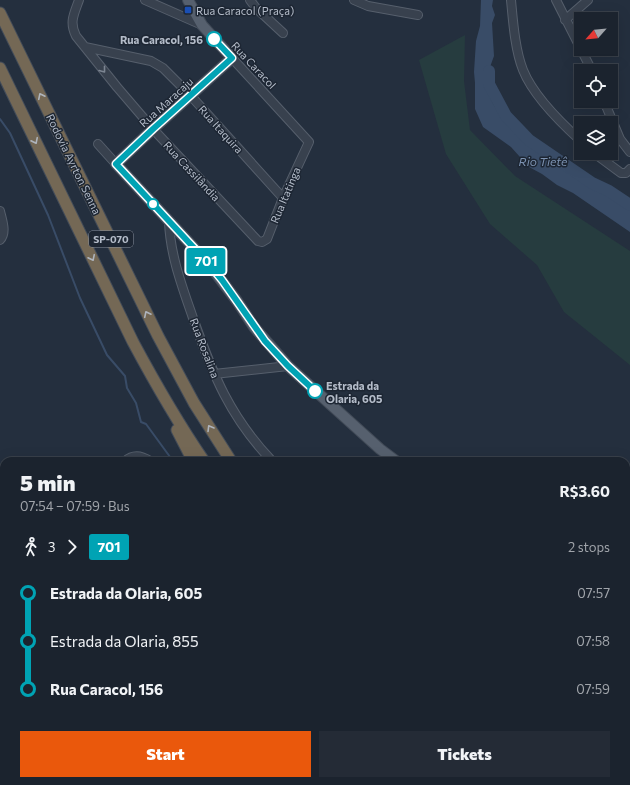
<!DOCTYPE html>
<html lang="en">
<head>
<meta charset="utf-8">
<style>
	:root { --surface:#1b232e; --page:#242b36; --text:#f1f3f6; --muted:#a0a4aa; --line:#39404a; --accent:#ea580c }
	body { margin:0; font-family:Commissioner,sans-serif; background:var(--page); color:var(--text); height:100vh; display:flex; flex-direction:column; font-size:15px; white-space:nowrap }
	* { box-sizing:border-box; margin:0 }
	p { font-size:13px; color:var(--muted) }
	.icon { flex:none; width:22px; height:22px; fill:none; stroke:currentColor; stroke-width:2; stroke-linecap:round; stroke-linejoin:round }
	.map { position:relative; flex:1; overflow:hidden }
	.side { position:absolute; left:0px; top:457px; width:630px; height:328px; display:flex; flex-direction:column; background:var(--surface); border-radius:12px 12px 0 0; box-shadow:0 4px 16px #0002,0 0 0 1px var(--line) }
	.side>* { flex:none }
	.badge { padding:0 8px; border-radius:3px; font-size:14px; line-height:26px }
	.needle { width:26px; rotate:243deg }
	.fabs { position:absolute; left:574px; top:12px; display:grid; gap:8px }
	.fabs a { display:grid; place-items:center; width:44px; height:44px; border-radius:0px; background:var(--surface); box-shadow:0 4px 16px #0002,0 0 0 1px var(--line); font-size:20px }
	.map>.badge { position:absolute; translate:-50% -50%; box-shadow:0 0 0 2px #fff }
	.legs { display:flex; align-items:center; gap:6px; height:44px; padding:0 20px; font-size:13px }
	.legs p { margin-inline-start:auto }
	.head { display:flex; align-items:center; justify-content:space-between; height:68px; padding:0 20px }
	h1 { font-size:22px; font-weight:800; line-height:30px }
	.cta { display:flex; gap:8px; margin-top:auto; padding:8px 20px }
	.cta a { flex:1; height:46px; border-radius:0px; background:var(--accent); color:#fff; font-size:16px; font-weight:800; line-height:46px; text-align:center }
	.cta a+a { background:var(--page); color:var(--text) }
	ul { padding:0 20px; list-style:none }
	li { display:flex; align-items:center; gap:14px; height:48px; font-size:15px }
	li i { display:grid; place-items:center; width:6px; height:100%; margin:0 5px; background:currentColor }
	li i::after { content:''; width:10px; height:10px; margin:-5px; border:3px solid; border-radius:50%; background:var(--surface) }
	li p { margin-inline-start:auto }
	li:first-child i { background:linear-gradient(#0000 50%,currentColor 0) }
	li:last-child i { background:linear-gradient(currentColor 50%,#0000 0) }
	.map>svg:first-child { display:block }
	.green { fill:#263c3f }
	.water { fill:#394c67 }
	.lines { fill:none; stroke-linecap:round; stroke-linejoin:round }
	.stream { stroke:#394c67; stroke-width:2 }
	.river { stroke:#394c67; stroke-width:12 }
	.minor-casing { stroke:#565f6c; stroke-width:10 }
	.major-casing { stroke:#414a57; stroke-width:12 }
	.highway-casing { stroke:#434c59; stroke-width:13 }
	.minor { stroke:#38414e; stroke-width:8 }
	.major { stroke:#56606e; stroke-width:10 }
	.highway { stroke:#746855; stroke-width:11 }
	.oneway { stroke:#7c8592 }
	.oneway2 { stroke:#aeb4bd }
	.line-1-casing { stroke:#fff; stroke-width:9 }
	.line-1 { stroke:#00a3b4; stroke-width:6 }
	.transit-dot { fill:#1a4fb4; stroke:#1d2633; stroke-width:1.5 }
	.stop-1-dot { fill:#fff; stroke:#00a3b4; stroke-width:2 }
	.labels { text-anchor:middle; dominant-baseline:central; stroke-width:3; stroke-linejoin:round; paint-order:stroke }
	.shield { fill:#1d2633; stroke:#878f9c; stroke-width:1 }
	.shield-label { font-size:10px; font-weight:bold; fill:#b4bcc9 }
	.poi-label { font-size:11px; fill:#b4bcc9; stroke:#1d2633; text-anchor:start }
	.stop-label { font-size:11px; font-weight:bold; fill:#b4bcc9; stroke:#1d2633; text-anchor:end }
	.street-label { font-size:11px; fill:#b4bcc9; stroke:#1d2633 }
	.water-label { font-size:12px; font-style:italic; fill:#7c92b1; stroke:#1d2633 }
</style>
</head>
<body>
<div class="map">
<svg width="630" height="785" viewBox="0 0 630 785">
	<rect width="100%" height="100%" fill="#242f3e"/>
	<!-- green -->
	<path class="green" d="M465,35l-1,46 6,49 45,46 115,75v114l-66,-53 -27,-47 -47,-41 -44,-70 -27,-94z
		M0,604l4,1v20l-4,1z
		M231,781h23l13,4h-33z
		M350,781h38l-4,4h-37z
		M439,781h115l11,4h-114z"/>
	<!-- water -->
	<path class="water" d="M481,0h12l-1,6 3,9 -3,8 2,33 -4,11 1,17 -3,7c4,12 10,26 24,29l13,21 10,1 18,10 5,13 72,43v24l-57,-39 -16,-8 -15,-11 -13,-7 -18,-20 -28,-20 -8,-18v-26l-1,-11 2,-31 4,-15z"/>
	<g class="lines">
		<!-- stream -->
		<path class="stream" d="M0,119l10,14 38,82 32,83 27,57 18,21 2,12 9,15 5,19 5,2 27,37"/>
		<!-- river -->
		<path class="river" d="M489,71v13l17,32 23,24 63,43 17,8 21,14"/>
		<defs>
			<path id="minor" d="M79,0c-5,14 -10,22 -3,36l41,51 36,42 105,112 4,1 5,-3 16,-41 26,-56 -77,-84
				M145,0l57,25
				M250,0l6,8 27,25
				M354,0l14,6 50,9
				M511,0c2,21 4,50 12,70 10,25 38,53 58,71
				M556,0l36,71
				M565,20l23,-20
				M85,47l66,14 12,7 28,28 92,102
				M604,101l16,38 10,13
				M98,144l18,20
				M594,153l27,20h5l4,-4
				M0,211c2,9 7,22 0,29
				M169,221c1,34 13,65 24,97 20,57 37,99 79,143
				M214,374l74,-8
				M125,461c8,-7 16,-6 25,0
				M0,504l4,2
				M0,518l4,-1
				M0,576l4,-1
				M0,746l4,-1
				M590,781l10,4
				M166,785l18,-4
				M190,785l2,-4"/>
			<path id="major" d="M188,0l14,25 30,33 -79,71 -37,35 92,99 29,38 17,26 34,39 92,83 16,12
				M626,690l4,3"/>
			<path id="highway" d="M0,13l158,323 36,67 37,58
				M0,68l133,274c22,41 45,81 71,119
				M177,430l16,31
				M626,745l4,1
				M626,772l4,1
				M613,781l12,4"/>
		</defs>
		<!-- minor casing -->
		<use href="#minor" class="minor-casing"/>
		<!-- major casing -->
		<use href="#major" class="major-casing"/>
		<!-- highway casing -->
		<use href="#highway" class="highway-casing"/>
		<!-- minor -->
		<use href="#minor" class="minor"/>
		<!-- major -->
		<use href="#major" class="major"/>
		<!-- highway -->
		<use href="#highway" class="highway"/>
	</g>
	<!-- one-way arrows -->
	<defs><path id="oneway-chevron" d="M-2-3.5L2.5 0L-2 3.5" fill="none" stroke-width="1.6" stroke-linecap="round" stroke-linejoin="round"/></defs>
	<use class="oneway" href="#oneway-chevron" transform="translate(103 70) rotate(52)"/>
	<g class="oneway2">
		<use href="#oneway-chevron" transform="translate(41 96) rotate(-116)"/>
		<use href="#oneway-chevron" transform="translate(35 141) rotate(64)"/>
		<use href="#oneway-chevron" transform="translate(92 258) rotate(64)"/>
		<use href="#oneway-chevron" transform="translate(147 314) rotate(-116)"/>
		<use href="#oneway-chevron" transform="translate(210 428) rotate(-121)"/>
	</g>
	<g class="lines">
		<defs>
			<path id="line-1" d="M214,39l18,19 -79,71 -37,35 92,99 14,17 43,61 23,25 27,25"/>
		</defs>
		<!-- line-1 casing -->
		<use href="#line-1" class="line-1-casing"/>
		<!-- line-1 -->
		<use href="#line-1" class="line-1"/>
	</g>
	<!-- markers -->
	<rect class="transit-dot" x="184" y="6" width="8" height="8" rx="2"/>
	<g class="stop-1-dot">
		<circle cx="214" cy="39" r="7"/>
		<circle cx="153" cy="204" r="5"/>
		<circle cx="315" cy="391" r="7"/>
	</g>
	<g class="labels">
		<!-- shield labels -->
		<rect class="shield" x="89" y="231" width="44" height="16" rx="3"/>
		<g class="shield-label">
			<text x="111" y="239">SP-070</text>
		</g>
		<!-- poi labels -->
		<g class="poi-label">
			<text x="196" y="10">Rua Caracol (Praça)</text>
		</g>
		<!-- stop labels -->
		<g class="stop-label">
			<text x="203" y="39">Rua Caracol, 156</text>
			<text x="326" y="385" text-anchor="start">Estrada da<tspan x="326" dy="13">Olaria, 605</tspan></text>
		</g>
		<!-- street labels -->
		<g class="street-label">
			<text transform="translate(254 65) rotate(47)">Rua Caracol</text>
			<text transform="translate(166 102) rotate(-42)">Rua Maracaju</text>
			<text transform="translate(221 129) rotate(48)">Rua Itaquira</text>
			<text transform="translate(74 164) rotate(64)">Rodovia Ayrton Senna</text>
			<text transform="translate(192 171) rotate(47)">Rua Cassilândia</text>
			<text transform="translate(285 195) rotate(-67)">Rua Itatinga</text>
			<text transform="translate(205 348) rotate(69)">Rua Rosalina</text>
		</g>
		<!-- water labels -->
		<g class="water-label">
			<text x="543" y="161">Rio Tietê</text>
		</g>
	</g>
</svg>
<div class="fabs">
<a><svg class="needle" viewBox="-14 -14 28 28"><path d="M0-13l5 13h-10z" fill="#e53935"/><path d="M0 13l5-13h-10z" fill="#a0a4aa"/></svg></a>
<a><svg class="icon" aria-label="locate" viewBox="0 0 24 24"><circle cx="12" cy="12" r="6"/><path d="M12 2v4M12 18v4M2 12h4M18 12h4"/></svg></a>
<a><svg class="icon" aria-label="layers" viewBox="0 0 24 24"><path d="M12 4l9 5-9 5-9-5zM3 14l9 5 9-5"/></svg></a>
</div>
<b class="badge" style="left:206px;top:261px;background:#00a3b4;color:#fff">701</b>
<section class="side">
<div class="head"><div><h1>5 min</h1><p>07:54 – 07:59 · Bus</p></div><b>R$3.60</b></div>
<div class="legs"><svg class="icon" aria-label="walk" viewBox="0 0 24 24"><circle cx="13" cy="4" r="2"/><path d="M13 8l-2 6 4 7M11 14l-3 7M7 12l3-4h3l4 4"/></svg>3<svg class="icon" aria-label="forward" viewBox="0 0 24 24"><path d="M9 5l7 7-7 7"/></svg><b class="badge" style="background:#00a3b4;color:#fff">701</b><p>2 stops</p></div>
<ul>
<li><i style="color:#00a3b4"></i><b>Estrada da Olaria, 605</b><p>07:57</p></li>
<li><i style="color:#00a3b4"></i><span>Estrada da Olaria, 855</span><p>07:58</p></li>
<li><i style="color:#00a3b4"></i><b>Rua Caracol, 156</b><p>07:59</p></li>
</ul>
<div class="cta"><a>Start</a><a>Tickets</a></div>
</section>
</div>
</body>
</html>
